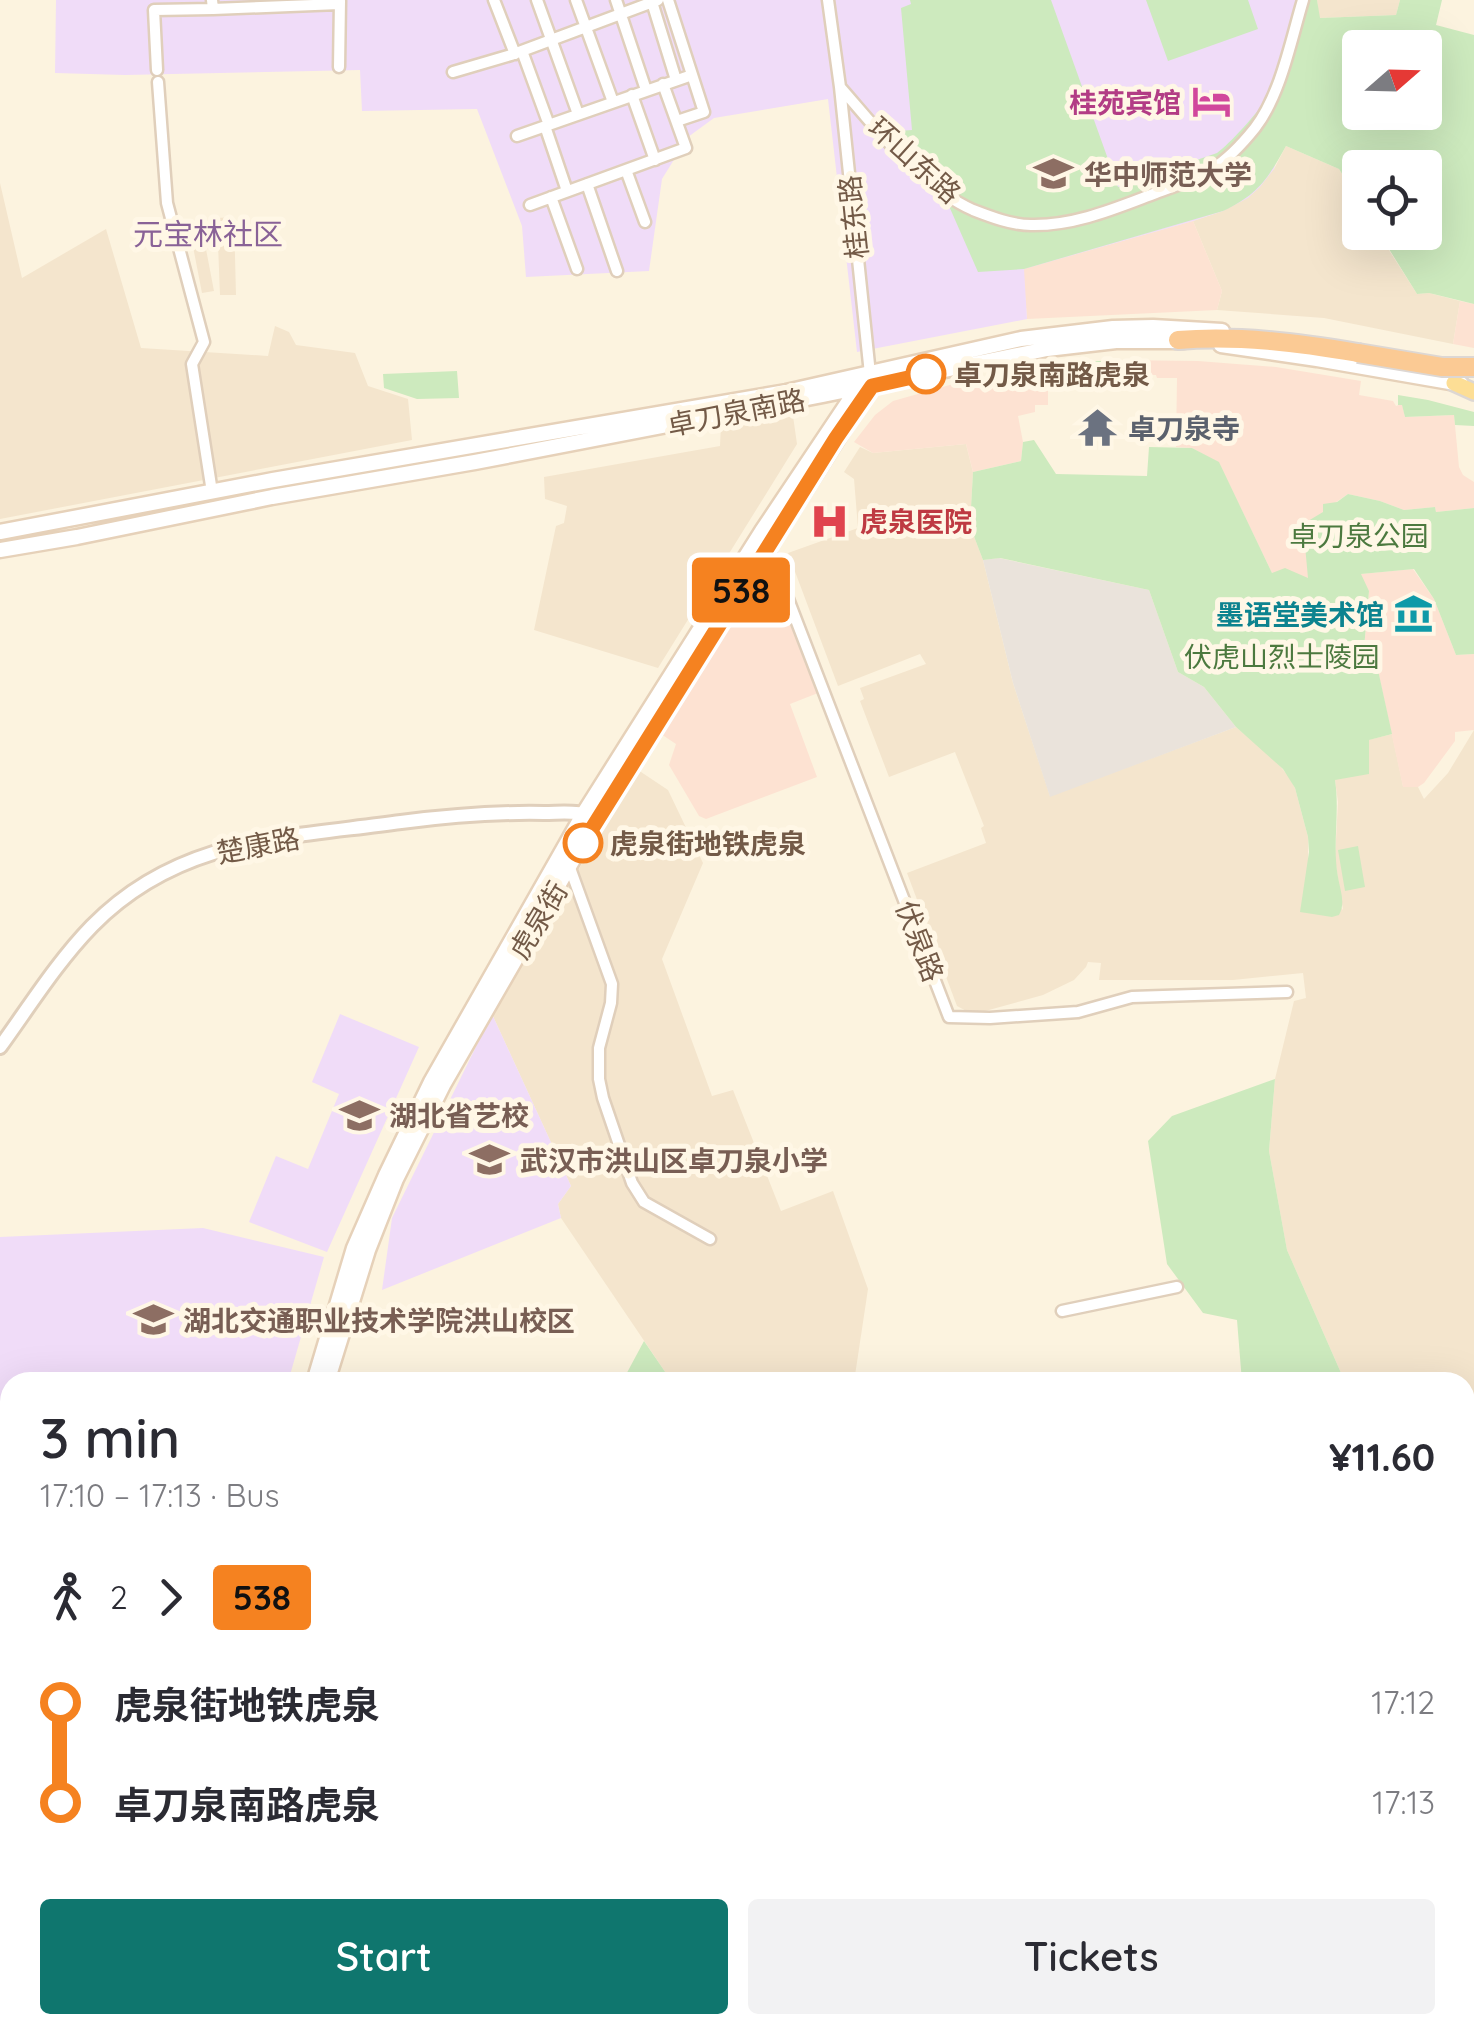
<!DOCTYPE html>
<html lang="en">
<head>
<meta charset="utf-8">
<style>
	:root { --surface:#fff; --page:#f2f2f3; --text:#2b2b33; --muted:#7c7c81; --accent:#0f766e }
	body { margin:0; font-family:Quicksand,"Noto Sans SC",sans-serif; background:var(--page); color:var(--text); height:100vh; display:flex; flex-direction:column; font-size:38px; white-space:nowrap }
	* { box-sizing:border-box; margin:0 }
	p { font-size:32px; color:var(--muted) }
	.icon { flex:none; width:55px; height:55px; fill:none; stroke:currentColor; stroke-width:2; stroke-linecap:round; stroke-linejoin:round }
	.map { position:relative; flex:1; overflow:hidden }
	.details { position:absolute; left:0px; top:1372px; width:1475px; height:662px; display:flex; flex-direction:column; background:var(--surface); border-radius:30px 30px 0 0; box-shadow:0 10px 40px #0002 }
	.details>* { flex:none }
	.badge { padding:0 20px; border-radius:8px; font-size:35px; line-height:65px }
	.needle { width:65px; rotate:70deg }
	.tools { position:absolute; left:1342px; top:30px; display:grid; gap:20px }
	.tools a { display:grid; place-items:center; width:100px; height:100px; border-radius:10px; background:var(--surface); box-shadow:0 10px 40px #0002; font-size:50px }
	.map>.badge { position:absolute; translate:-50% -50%; box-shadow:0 0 0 5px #fff }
	.legs { display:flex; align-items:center; gap:15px; height:110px; padding:0 40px; font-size:32px }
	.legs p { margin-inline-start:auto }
	.overview { display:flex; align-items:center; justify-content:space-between; height:170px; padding:0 40px }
	h1 { font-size:55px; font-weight:600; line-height:75px }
	.button { display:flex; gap:20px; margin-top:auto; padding:20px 40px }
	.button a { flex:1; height:115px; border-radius:10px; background:var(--accent); color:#fff; font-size:40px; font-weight:600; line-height:115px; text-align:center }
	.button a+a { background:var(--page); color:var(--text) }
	ul { padding:0 40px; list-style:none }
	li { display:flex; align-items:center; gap:35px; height:100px; font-size:38px }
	li i { display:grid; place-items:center; width:15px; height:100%; margin:0 12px; background:currentColor }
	li i::after { content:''; width:25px; height:25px; margin:-12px; border:8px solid; border-radius:50%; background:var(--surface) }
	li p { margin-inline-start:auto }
	li:first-child i { background:linear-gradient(#0000 50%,currentColor 0) }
	li:last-child i { background:linear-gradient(currentColor 50%,#0000 0) }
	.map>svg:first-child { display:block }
	.residential { fill:#f4e5cd }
	.commercial { fill:#fde2d2 }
	.industrial { fill:#eae3db }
	.education { fill:#f0dcf8 }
	.green { fill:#cdeabe; fill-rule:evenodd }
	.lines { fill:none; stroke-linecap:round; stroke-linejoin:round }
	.minor-casing { stroke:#e0cfbb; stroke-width:15 }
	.tertiary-casing { stroke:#e0cfbb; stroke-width:18 }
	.secondary-casing { stroke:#e6d1b9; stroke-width:19 }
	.primary-casing { stroke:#ddd7d3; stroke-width:20 }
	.trunk-casing { stroke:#ddd7d3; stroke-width:22 }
	.minor { stroke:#fff; stroke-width:10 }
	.tertiary { stroke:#fff; stroke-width:12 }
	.secondary { stroke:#fff; stroke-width:14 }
	.primary { stroke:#fdde95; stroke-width:15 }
	.trunk { stroke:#fbca94; stroke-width:18 }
	.trunk-bridge-casing { stroke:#ddd7d3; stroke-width:22; stroke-linecap:butt }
	.trunk-bridge { stroke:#fbca94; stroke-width:18 }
	.line-1-casing { stroke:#fff; stroke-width:22 }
	.line-1 { stroke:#f58220; stroke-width:15 }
	.stop-1-dot { fill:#fff; stroke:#f58220; stroke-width:5 }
	.labels { text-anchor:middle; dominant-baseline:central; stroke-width:10; stroke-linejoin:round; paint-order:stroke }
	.hotel-label { font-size:28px; font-weight:bold; fill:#b23c85; stroke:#fff7e6; text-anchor:end }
	.street-label { font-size:28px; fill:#735a47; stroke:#fff7e6 }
	.education-label { font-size:28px; font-weight:bold; fill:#785e54; stroke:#fff7e6; text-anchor:start }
	.stop-label { font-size:28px; font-weight:bold; fill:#735a47; stroke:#fff7e6; text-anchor:start }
	.worship-label { font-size:28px; font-weight:bold; fill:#5b616d; stroke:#fff7e6; text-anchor:start }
	.health-label { font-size:28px; font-weight:bold; fill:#be3a42; stroke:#fff7e6; text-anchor:start }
	.park-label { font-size:28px; fill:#4c793f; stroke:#fff7e6 }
	.culture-label { font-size:28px; font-weight:bold; fill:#0d838f; stroke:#fff7e6; text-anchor:end }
	.neighbourhood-label { font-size:30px; fill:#896297; stroke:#fff7e6 }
</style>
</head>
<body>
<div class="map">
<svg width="1474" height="2034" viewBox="0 0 1474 2034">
	<rect width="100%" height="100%" fill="#fcf3df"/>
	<!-- residential -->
	<path class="residential" d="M1317,0h83l-4,15 -77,3z
		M1286,146l53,23 21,33v30l18,1 39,61 12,-1 31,8 -7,43 -129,-26 -107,-8 5,-19 -29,-70 30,-10 51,-42z
		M0,183l22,95 84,-49 35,119 127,8 7,-30 14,6 7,13 59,8 13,33 40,13 4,41 -412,79z
		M234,217l2,78h-16l-3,-77z
		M201,223l13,68 -12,2 -13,-67z
		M764,416l1,4 28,-4 4,28 -139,224 -124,-38 22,-104 8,-3 3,-17 -22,-7 -1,-22 176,-31 1,-22z
		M966,444l7,28 -3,54 13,34 30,123 37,113 186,-69 39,33 14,17 6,11 13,49v29l35,44 -8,-51 3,-57 -3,-22 33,-40 24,-6 11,52 15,1 6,12 24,-26 26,-43v1005l-9,-2v-351h-120l-58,-132 -18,-99 6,-72 19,-78 12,-3 -3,-25 -70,7h-134l2,-17 -13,-1 -2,5 -12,13 -31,15 -65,18h-8l-13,-7 -50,-133 79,-30 -5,-15 3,-2 -29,-74 -66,25 -29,-76 4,-2 -4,-11 66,-24 -6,-10 -82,32 -50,-133 70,-25 -4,-49 -10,-7 16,-25 13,6z
		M638,770l30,20 35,73 -41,96 50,137 21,-6 48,121 52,-20 35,98 -14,93h-182l-111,-164 -3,-14 13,-18 -79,-172z"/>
	<!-- commercial -->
	<path class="commercial" d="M1193,221l29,70 -5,19 -190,9 -4,-50z
		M1460,301l14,3v44l-21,-4z
		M1113,360l85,1 78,6 85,14 -2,14 34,6 3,5 6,-2 3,13 49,-2 5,52 4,8 11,7v26l-38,4 -1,-5 -31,3 -24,-9 -32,-7 -25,17 -14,68 -37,-6 -53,-110 -27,-15 -16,-1 1,-69h-20l-1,-3 -43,-1z
		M1032,364l2,5 16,-1 1,14 -3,1v22h-13v7l-17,4 5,26 -2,19 -48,11 -7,-28 -93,9 -19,-11 21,-27 18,-14 78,-22 2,5z
		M1413,569l21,30 22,56 18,-1v76l-19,2v9l-31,42 -6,4h-15l-25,-116 -10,-5 -5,-5 6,-70 -9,-17z
		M762,580l16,3 40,110 -28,11 27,73 -111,42 -7,-3 -30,-51 7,-21 -18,-12z"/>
	<!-- industrial -->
	<path class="industrial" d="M999,558l150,32 29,82 26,15 32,40 -186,70 -37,-114 -30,-123z"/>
	<!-- education -->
	<path class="education" d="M56,0h1261l-43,169 -14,18 -12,11 -25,13 -30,10 -169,48 3,50 -170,33 -29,-253 -114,19 -26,19 -26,42 -13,92 -123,6 -4,-51 -45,-117 -115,2 -2,-41 -235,5 -70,-2z
		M340,1014l79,33 -92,205 -78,-30 27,-66 32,13 31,-75 -27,-12z
		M492,1014l79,172 -13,18 3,14 -179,72 10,-72z
		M203,1228l121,29 -36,125h-278v76l-10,1v-222z"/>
	<!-- green -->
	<path class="green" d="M910,0h141l67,187 99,-34c17,-12 60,-62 67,-81 8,-20 10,-50 14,-72h19l3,18 76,-3 4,-15h42l-6,25 38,10v269l-45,-11 -12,1 -38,-61 46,-1v-64h-65v34l-21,-33 -53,-23c-18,33 -29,49 -63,65l-199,58 -46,3 -40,-91 -55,-49 29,-2 -11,-122 10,-4zM1360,48h65v64h-65z
		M1146,0h102l10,29 -90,32z
		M1113,360v24l-41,-1v-20z
		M457,371l2,27 -42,1 -33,-11 -1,-14z
		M1398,395l30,5 46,12v14l-19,-1 -1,-10 -49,2 -3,-12h-4z
		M1034,440l22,34 91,2 2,-29 43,1 27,14 53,111 13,-5 23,10 -5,-54 20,-12v-8l14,-2 11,-8 32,7 24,9 31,-3 1,5 38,-4v146l-18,1 -22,-56 -20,-30 -53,5 8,17 -6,69 5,6 10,4 14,64 -23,6v34l-34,6c5,33 -3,65 3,97 2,13 8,26 1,38l-7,2 -32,-5 9,-60 -1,-15 -13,-49 -12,-19 -47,-42 -32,-40 -26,-15 -29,-82 -149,-32 -17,2 -13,-34 3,-54 48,-11 2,-19z
		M1358,846l7,41 -20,4 -7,-41z
		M1275,1079l-6,72 18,99 58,132h-103l-5,-62 -34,-7 -36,-49 -19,-123 24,-25z
		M644,1341l28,41h-50z
		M1465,1746l9,6v282h-453l19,-9h425z
		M566,2025h172l4,6 15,-6h160l2,9h-352z"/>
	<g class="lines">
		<defs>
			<path id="minor" d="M212,0l1,9 126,-5
				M494,0l21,54
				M537,0l41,114
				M576,0l37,102
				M616,0l30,90
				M668,0l36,112 -27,9
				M828,0l12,87 30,287
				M652,2l24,78
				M522,51l27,74
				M339,67l1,-66
				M157,70l-3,-60 59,-1
				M453,72l58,-17 147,-55
				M158,82l9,121 37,139 -12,22 20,128
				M840,87c37,42 81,100 133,123 18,7 39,15 58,15 44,1 85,-17 125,-32 18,-7 38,-13 56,-24 16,-10 31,-26 43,-41 26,-34 36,-88 48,-128
				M632,95l23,65
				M545,126l22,65
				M517,136l175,-61
				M626,170l19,52
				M587,184l30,87
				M551,197l26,72
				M530,205l156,-57 -23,-64
				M768,547l181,470 41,1 88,-6 54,-15 155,-5
				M570,868l42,116 -1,19 -12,45v31l4,19 29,85 12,19 66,37
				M1062,1311l115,-24
				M0,1469l10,-1
				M0,1818l10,3"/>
			<path id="tertiary" d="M0,1047c29,-40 57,-85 92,-121 87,-89 194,-88 309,-104 47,-6 96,-10 143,-9 15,0 31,-2 46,2"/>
			<path id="secondary" d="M1221,345l96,14 144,25
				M0,532l273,-52 513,-88 235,-53 92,-11 40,-1 69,4
				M0,550l77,-13 195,-40 203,-35 348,-67 224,-46 69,-8h68
				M314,1382l40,-134 32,-73 45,-93 153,-269 178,-282 95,-142
				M327,1382l41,-132 28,-71 47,-94 154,-267 274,-432
				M120,2034l2,-9
				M132,2034l3,-9"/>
			<path id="primary" d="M1454,383l20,9"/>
			<path id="trunk" d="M1178,340c60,-5 121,3 180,13"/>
		</defs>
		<!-- minor casing -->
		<use href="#minor" class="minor-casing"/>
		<!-- tertiary casing -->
		<use href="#tertiary" class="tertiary-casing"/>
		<!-- secondary casing -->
		<use href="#secondary" class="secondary-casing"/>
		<!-- primary casing -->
		<use href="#primary" class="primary-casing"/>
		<!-- trunk casing -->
		<use href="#trunk" class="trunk-casing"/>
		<!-- minor -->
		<use href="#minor" class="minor"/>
		<!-- tertiary -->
		<use href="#tertiary" class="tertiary"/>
		<!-- secondary -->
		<use href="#secondary" class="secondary"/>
		<!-- primary -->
		<use href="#primary" class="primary"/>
		<!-- trunk -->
		<use href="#trunk" class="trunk"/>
		<defs>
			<path id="trunk-bridge" d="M1358,353l84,14h32"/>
		</defs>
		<!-- trunk-bridge casing -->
		<use href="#trunk-bridge" class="trunk-bridge-casing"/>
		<!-- trunk-bridge -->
		<use href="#trunk-bridge" class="trunk-bridge"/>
	</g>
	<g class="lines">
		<defs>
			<path id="line-1" d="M583,843l253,-405 36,-52 54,-12"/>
		</defs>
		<!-- line-1 casing -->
		<use href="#line-1" class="line-1-casing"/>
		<!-- line-1 -->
		<use href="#line-1" class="line-1"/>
	</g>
	<!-- icons -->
	<defs>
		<symbol id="hotel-bare" viewBox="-9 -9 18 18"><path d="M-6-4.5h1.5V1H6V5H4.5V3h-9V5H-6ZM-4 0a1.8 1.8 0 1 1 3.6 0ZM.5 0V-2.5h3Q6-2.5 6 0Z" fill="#d1479c" stroke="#fff7e6" stroke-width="2.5" paint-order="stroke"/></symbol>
		<symbol id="university-bare" viewBox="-9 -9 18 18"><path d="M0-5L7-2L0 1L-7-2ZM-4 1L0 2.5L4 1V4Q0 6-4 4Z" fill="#8d6e63" stroke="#fff7e6" stroke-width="2.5" paint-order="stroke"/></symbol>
		<symbol id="temple-bare" viewBox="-9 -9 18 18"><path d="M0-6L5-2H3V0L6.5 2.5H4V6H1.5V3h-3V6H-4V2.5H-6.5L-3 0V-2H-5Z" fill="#6b7280" stroke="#fff7e6" stroke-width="2.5" paint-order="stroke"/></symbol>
		<symbol id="hospital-bare" viewBox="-9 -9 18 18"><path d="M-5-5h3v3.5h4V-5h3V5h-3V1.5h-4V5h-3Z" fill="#e0444e" stroke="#fff7e6" stroke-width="2.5" paint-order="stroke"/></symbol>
		<symbol id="museum-bare" viewBox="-9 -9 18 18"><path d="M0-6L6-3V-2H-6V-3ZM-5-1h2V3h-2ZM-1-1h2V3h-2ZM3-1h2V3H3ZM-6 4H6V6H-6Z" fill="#0f9aa8" stroke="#fff7e6" stroke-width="2.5" paint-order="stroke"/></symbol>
		<symbol id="school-bare" viewBox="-9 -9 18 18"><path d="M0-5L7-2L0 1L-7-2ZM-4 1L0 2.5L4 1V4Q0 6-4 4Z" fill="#8d6e63" stroke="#fff7e6" stroke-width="2.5" paint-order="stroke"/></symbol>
	</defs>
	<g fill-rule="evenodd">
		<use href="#hotel-bare" x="1184" y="74" width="55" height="55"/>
		<use href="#university-bare" x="1026" y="146" width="55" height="55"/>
		<use href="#temple-bare" x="1070" y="400" width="55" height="55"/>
		<use href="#hospital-bare" x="802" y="494" width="55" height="55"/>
		<use href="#museum-bare" x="1386" y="586" width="55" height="55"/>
		<use href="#school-bare" x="332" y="1088" width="55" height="55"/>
		<use href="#school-bare" x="462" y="1132" width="55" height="55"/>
		<use href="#university-bare" x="126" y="1292" width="55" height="55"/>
	</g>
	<!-- markers -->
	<g class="stop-1-dot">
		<circle cx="926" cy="374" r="18"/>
		<circle cx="583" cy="843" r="18"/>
	</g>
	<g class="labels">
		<!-- hotel labels -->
		<g class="hotel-label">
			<text x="1181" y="102">桂苑宾馆</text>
		</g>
		<!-- street labels -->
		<g class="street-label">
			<text transform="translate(915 160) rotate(42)">环山东路</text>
			<text transform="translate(853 217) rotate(-96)">桂东路</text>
			<text transform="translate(736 412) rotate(-11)">卓刀泉南路</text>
			<text transform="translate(258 845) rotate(-11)">楚康路</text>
			<text transform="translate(538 920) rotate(-59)">虎泉街</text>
			<text transform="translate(920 941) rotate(69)">伏泉路</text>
		</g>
		<!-- education labels -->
		<g class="education-label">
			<text x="1084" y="174">华中师范大学</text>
			<text x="389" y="1115">湖北省艺校</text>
			<text x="520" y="1160">武汉市洪山区卓刀泉小学</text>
			<text x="183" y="1320">湖北交通职业技术学院洪山校区</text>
		</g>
		<!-- stop labels -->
		<g class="stop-label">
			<text x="954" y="374">卓刀泉南路虎泉</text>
			<text x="610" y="843">虎泉街地铁虎泉</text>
		</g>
		<!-- worship labels -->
		<g class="worship-label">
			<text x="1128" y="428">卓刀泉寺</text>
		</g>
		<!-- health labels -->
		<g class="health-label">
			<text x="860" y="521">虎泉医院</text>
		</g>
		<!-- park labels -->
		<g class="park-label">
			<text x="1359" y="535">卓刀泉公园</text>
			<text x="1282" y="656">伏虎山烈士陵园</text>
		</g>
		<!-- culture labels -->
		<g class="culture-label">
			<text x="1384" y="614">墨语堂美术馆</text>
		</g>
		<!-- neighbourhood labels -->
		<g class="neighbourhood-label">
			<text x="208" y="234">元宝林社区</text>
		</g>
	</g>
</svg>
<div class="tools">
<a><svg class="needle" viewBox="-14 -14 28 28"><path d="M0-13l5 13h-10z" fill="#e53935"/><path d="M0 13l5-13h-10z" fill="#7c7c81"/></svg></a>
<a><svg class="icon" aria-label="locate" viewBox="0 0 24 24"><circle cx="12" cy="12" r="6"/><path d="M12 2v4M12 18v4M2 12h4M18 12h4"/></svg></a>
</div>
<b class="badge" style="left:741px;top:590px;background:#f58220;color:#111">538</b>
<section class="details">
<div class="overview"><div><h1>3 min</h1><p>17:10 – 17:13 · Bus</p></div><b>¥11.60</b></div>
<div class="legs"><svg class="icon" aria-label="walk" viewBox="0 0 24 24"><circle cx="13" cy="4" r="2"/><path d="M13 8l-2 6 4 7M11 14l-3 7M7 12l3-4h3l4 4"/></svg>2<svg class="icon" aria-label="forward" viewBox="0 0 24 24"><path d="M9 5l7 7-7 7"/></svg><b class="badge" style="background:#f58220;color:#111">538</b></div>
<ul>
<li><i style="color:#f58220"></i><b>虎泉街地铁虎泉</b><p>17:12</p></li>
<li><i style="color:#f58220"></i><b>卓刀泉南路虎泉</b><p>17:13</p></li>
</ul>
<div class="button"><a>Start</a><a>Tickets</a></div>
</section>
</div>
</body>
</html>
